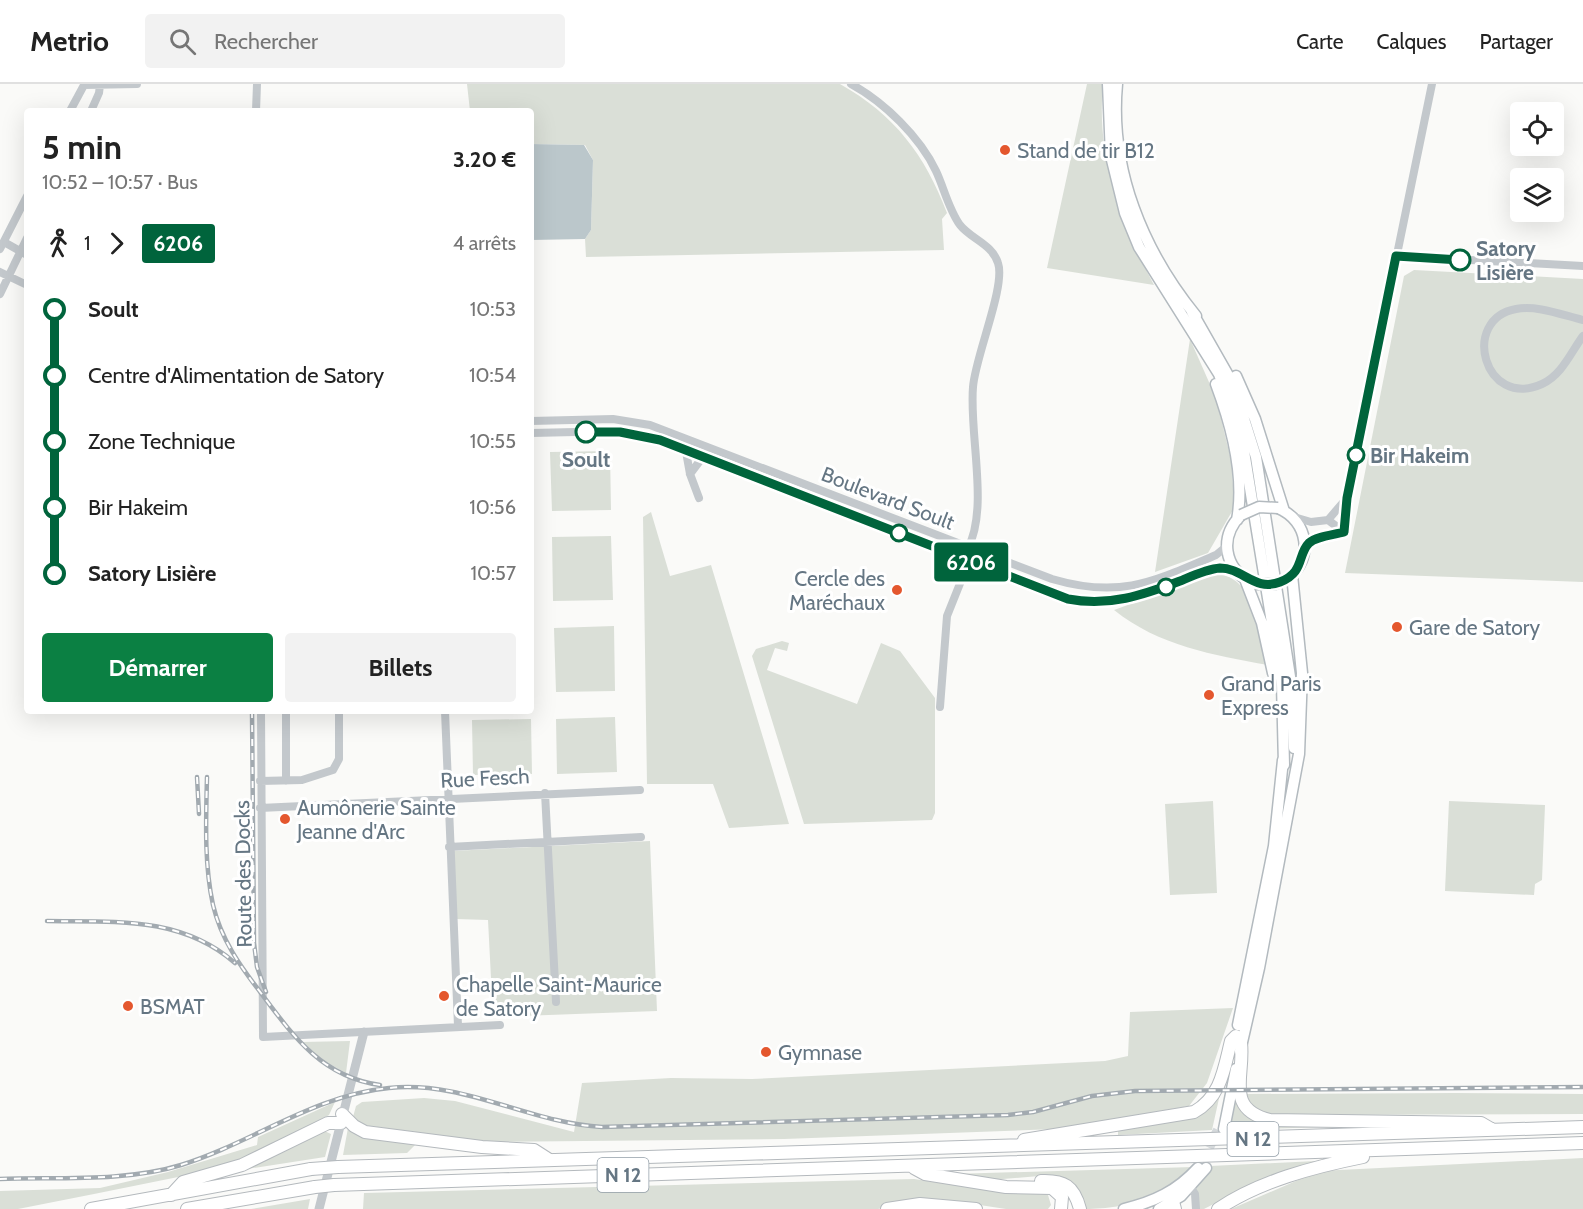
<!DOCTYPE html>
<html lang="fr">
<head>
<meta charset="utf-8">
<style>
	:root { --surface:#fff; --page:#f2f2f2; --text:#222; --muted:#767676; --line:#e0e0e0; --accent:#0b8043 }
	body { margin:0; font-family:Cabin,sans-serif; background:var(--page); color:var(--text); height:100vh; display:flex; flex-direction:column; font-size:22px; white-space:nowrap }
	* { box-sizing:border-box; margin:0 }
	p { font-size:20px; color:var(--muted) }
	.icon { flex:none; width:33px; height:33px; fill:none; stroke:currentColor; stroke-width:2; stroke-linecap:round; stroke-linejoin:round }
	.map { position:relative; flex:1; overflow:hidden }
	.details { position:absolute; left:24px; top:24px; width:510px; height:606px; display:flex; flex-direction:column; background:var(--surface); border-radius:6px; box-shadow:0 6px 24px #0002 }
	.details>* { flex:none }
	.badge { padding:0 12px; border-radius:4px; font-size:21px; line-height:39px }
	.controls { position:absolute; left:1510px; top:18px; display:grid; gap:12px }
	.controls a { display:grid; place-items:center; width:54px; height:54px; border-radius:6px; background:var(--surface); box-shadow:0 6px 24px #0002; font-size:30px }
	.map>.badge { position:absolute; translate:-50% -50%; box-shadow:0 0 0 3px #fff }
	.legs { display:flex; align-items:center; gap:9px; height:66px; padding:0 18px; font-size:20px }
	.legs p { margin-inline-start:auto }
	.overview { display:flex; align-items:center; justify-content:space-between; height:102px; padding:0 18px }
	h1 { font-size:33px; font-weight:700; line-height:45px }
	.button { display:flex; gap:12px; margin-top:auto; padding:12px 18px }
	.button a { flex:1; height:69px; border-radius:6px; background:var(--accent); color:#fff; font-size:24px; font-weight:700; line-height:69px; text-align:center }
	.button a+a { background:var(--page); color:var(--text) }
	ul { padding:0 18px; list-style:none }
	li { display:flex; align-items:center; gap:21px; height:66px; font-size:22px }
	li i { display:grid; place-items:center; width:9px; height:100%; margin:0 8px; background:currentColor }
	li i::after { content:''; width:15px; height:15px; margin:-8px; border:4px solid; border-radius:50%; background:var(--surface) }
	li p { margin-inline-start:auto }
	li:first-child i { background:linear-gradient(#0000 50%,currentColor 0) }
	li:last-child i { background:linear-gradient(currentColor 50%,#0000 0) }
	header { display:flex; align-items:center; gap:36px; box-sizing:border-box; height:84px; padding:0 30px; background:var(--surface); border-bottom:2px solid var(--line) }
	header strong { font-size:28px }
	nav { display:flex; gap:33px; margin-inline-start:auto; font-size:21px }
	.search { width:420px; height:54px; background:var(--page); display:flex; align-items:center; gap:15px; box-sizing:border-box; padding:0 21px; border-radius:6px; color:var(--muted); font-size:22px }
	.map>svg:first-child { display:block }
	.green { fill:#dadfd7 }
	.water { fill:#bbc7cb }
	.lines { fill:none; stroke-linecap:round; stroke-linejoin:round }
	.secondary-tunnel { stroke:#d5d9db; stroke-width:10; stroke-dasharray:10 5; stroke-linecap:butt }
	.secondary-casing { stroke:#b3babf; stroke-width:13 }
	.primary-casing { stroke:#b5babe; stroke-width:14 }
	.trunk-casing { stroke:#b4b9bd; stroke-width:14 }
	.minor { stroke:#c3c8cc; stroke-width:8 }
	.tertiary { stroke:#c3c8cc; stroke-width:9 }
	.secondary { stroke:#fff; stroke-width:10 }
	.primary { stroke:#fff; stroke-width:12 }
	.trunk { stroke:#fff; stroke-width:12 }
	.rail-casing { stroke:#a2aab0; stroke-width:4.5 }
	.rail { stroke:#fff; stroke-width:2; stroke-dasharray:7; stroke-linecap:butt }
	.secondary-bridge-casing { stroke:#b3babf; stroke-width:13; stroke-linecap:butt }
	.trunk-bridge-casing { stroke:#b4b9bd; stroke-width:14; stroke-linecap:butt }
	.secondary-bridge { stroke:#fff; stroke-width:10 }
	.trunk-bridge { stroke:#fff; stroke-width:12 }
	.line-1-casing { stroke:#fff; stroke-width:14 }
	.line-1 { stroke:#00643c; stroke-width:9 }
	.poi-dot { fill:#e4572e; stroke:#fff; stroke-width:2 }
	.stop-1-dot { fill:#fff; stroke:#00643c; stroke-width:3 }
	.labels { text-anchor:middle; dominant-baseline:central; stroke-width:6; stroke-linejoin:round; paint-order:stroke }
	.shield { fill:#fff; stroke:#939fa8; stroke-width:1.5 }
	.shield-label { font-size:20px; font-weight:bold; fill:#657683 }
	.poi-label { font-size:21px; fill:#657683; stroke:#fff; text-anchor:start }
	.stop-label { font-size:21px; font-weight:bold; fill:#657683; stroke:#fff; text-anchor:start }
	.street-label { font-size:21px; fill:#657683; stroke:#fff }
</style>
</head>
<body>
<header>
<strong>Metrio</strong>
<div class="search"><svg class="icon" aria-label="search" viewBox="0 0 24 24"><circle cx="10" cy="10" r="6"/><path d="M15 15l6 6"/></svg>Rechercher</div>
<nav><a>Carte</a><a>Calques</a><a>Partager</a></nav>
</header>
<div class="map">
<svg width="1583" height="1125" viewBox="0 0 1583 1125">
	<rect width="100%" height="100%" fill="#fafaf8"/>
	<!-- green -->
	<path class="green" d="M467,0h373c55,31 85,71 107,129l-5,6 2,31 -358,7 -1,-18 6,-9 2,-70 -8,-15 -54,-1v-33h-61z
		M1087,0h16c-7,73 17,138 51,201l-107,-17z
		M1414,186l169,9v303l-238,-9 59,-297z
		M1190,255l26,59 16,66 2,44 -26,45 -53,19z
		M610,367l1,59 -59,1 -2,-59z
		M651,428l19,64 41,-11 78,259 -60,4 -16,-44h-66l-4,-267z
		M611,452l2,64 -60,1 -1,-64z
		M1216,489c41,6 44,58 52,92 -55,-10 -109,-19 -154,-55z
		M614,542l1,65 -59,1 -2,-64z
		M782,557l7,2 -2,8 -12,-3 -8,22 90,34 24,-61 19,8 35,47v115l-3,7 -128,4 -52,-168 4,-7z
		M615,633l2,55 -60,2 -1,-55z
		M531,635l1,55 -59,1 -1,-55z
		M1213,717l4,92 -47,2 -5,-91z
		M1449,717l96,4 -3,75 -7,4 -1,11 -89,-4z
		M650,757l7,170 -164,6 -5,-97 -32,-1 -3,-68z
		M1233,924l-26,75 -18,23 -133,23 -272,10 -292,3 -130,-17 -9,-8 3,-11 6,-4 62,-4 31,3 119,31 8,-49 89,-5 81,1 353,-18 23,-5 2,-44z
		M350,957l-4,32 -22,-12 -22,-19z
		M1455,1009l128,1v20l-315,1 -16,-7 -8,-14z
		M1220,1010l-8,36 -94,5v-6l68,-12z
		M1236,1010l6,18 13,8 68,5 1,2 -99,3z
		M335,1018l-6,13 -58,31 -43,18 -40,11 -94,19 -76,15h-18v-18l100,-3 68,-16 89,-27 1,-8z
		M348,1044l68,16 -9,9 -64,2z
		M320,1045l11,5 -6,23 -78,12z
		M1583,1074v51h-352l88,-38z
		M1316,1077l-85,34 -27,14h-7l-2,-20 15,-23z
		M1193,1083c-34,33 -66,42 -112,42l-30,-34 -60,5 -39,-6z
		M914,1095l79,12 50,1 5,3 3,10 -3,4h-42l-33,-5 -58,-2 -37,7h-515l1,-16z
		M310,1115l-2,10h-57z"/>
	<!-- water -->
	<path class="water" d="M531,60l53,1 9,15 -2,70 -6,9 -54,1z"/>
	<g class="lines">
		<!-- secondary-tunnel -->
		<path class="secondary-tunnel" d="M1202,1077l16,-31"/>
		<defs>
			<path id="secondary" d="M1108,0l3,72 14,57 14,34 80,127 23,65 40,245 2,81
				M1117,0c-8,85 26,167 79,232
				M1192,228l41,72 23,73 35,226 3,65
				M1236,292l19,43 29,92
				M1216,300c15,40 29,93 21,136
				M1278,424c31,13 36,51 9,71
				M1241,431c-22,22 -17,52 9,67
				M1245,495l17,44 11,50
				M1238,941l36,-179 9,-86
				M1240,967l19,-83 40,-214 3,-81 -10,-98
				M1224,1045l12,-60
				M1124,1125c30,-7 53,-18 74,-41
				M1159,1125l22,-13 25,-28"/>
			<path id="primary" d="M887,1125l33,-5 56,5"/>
			<path id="trunk" d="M1241,959c4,33 -17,66 29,77l211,3 12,7
				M342,1030l12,12 11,6 117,15 52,3 14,9
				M1024,1056l170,-28c27,-15 30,-43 37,-71l5,-5
				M338,1083l1245,-40
				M914,1084l11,6 81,13 46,1 10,9 -1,12
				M1041,1097c23,-1 33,5 39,28
				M334,1101l1249,-42
				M171,1111l12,-13 59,-17 86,-42h13
				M91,1125l220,-40
				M187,1125l128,-22
				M1175,1125l-3,-11 4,-9
				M1218,1125c42,-28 95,-42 145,-52"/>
		</defs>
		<!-- secondary casing -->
		<use href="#secondary" class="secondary-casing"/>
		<!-- primary casing -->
		<use href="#primary" class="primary-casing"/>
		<!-- trunk casing -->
		<use href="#trunk" class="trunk-casing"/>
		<!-- minor -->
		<path class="minor" d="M851,0c33,18 69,53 85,87 8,17 13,39 24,54 11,14 32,19 38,38 8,23 -23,94 -25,124 -4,47 16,121 -5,161
			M70,27l14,-26 53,-1
			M91,27l8,-18 1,-8
			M256,27l1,-27
			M4,158l23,13
			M0,165l27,-53
			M1396,172l187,10
			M0,188l27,13
			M0,210l27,-56
			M1583,236c-21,-5 -46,-15 -67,-11 -56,10 -32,101 26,75 20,-9 29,-32 41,-48
			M531,337l82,-2 37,6 402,154c68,20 101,3 164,-24l11,-9
			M531,349l89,-2 22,3 426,165c25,4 51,4 75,-4 31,-10 61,-31 94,-23
			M685,362l5,28 9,24
			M690,390l15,-20
			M1294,433l17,5 17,-2 18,-21
			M1328,436l16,12
			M1344,448l3,-34 85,-414
			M1305,466l9,-10 30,-8
			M940,623l7,-91 22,-55
			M261,627l2,326 237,-12
			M286,627v70
			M445,627l13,315
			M260,697l42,-1 31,-10 6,-11v-48
			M545,709l11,209
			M260,724l380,-18
			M449,763l192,-10
			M1191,1104l4,6 1,15"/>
		<!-- tertiary -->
		<path class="tertiary" d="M319,1125l45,-177"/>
		<!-- secondary -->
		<use href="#secondary" class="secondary"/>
		<!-- primary -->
		<use href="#primary" class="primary"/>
		<!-- trunk -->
		<use href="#trunk" class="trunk"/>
		<defs>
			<path id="rail" d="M252,627l2,232 3,24 9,25
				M197,693l2,37
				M207,693c-1,42 -3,87 6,128 8,34 27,61 48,88 32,43 61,84 119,92
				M47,837c68,1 134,-5 188,42
				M0,1095c57,-2 126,3 181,-14 71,-22 133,-70 208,-77 75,-8 140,35 213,39l406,-12 25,-3 59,-16 43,-5 448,-4"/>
		</defs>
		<!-- rail casing -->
		<use href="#rail" class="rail-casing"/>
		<!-- rail -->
		<use href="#rail" class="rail"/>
		<defs>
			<path id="secondary-bridge" d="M1241,431l18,-8 19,1
				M1256,500h19l12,-5"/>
			<path id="trunk-bridge" d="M311,1085l27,-2
				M315,1103l19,-2"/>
		</defs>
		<!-- secondary-bridge casing -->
		<use href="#secondary-bridge" class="secondary-bridge-casing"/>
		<!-- trunk-bridge casing -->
		<use href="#trunk-bridge" class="trunk-bridge-casing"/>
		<!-- secondary-bridge -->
		<use href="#secondary-bridge" class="secondary-bridge"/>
		<!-- trunk-bridge -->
		<use href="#trunk-bridge" class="trunk-bridge"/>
	</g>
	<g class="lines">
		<defs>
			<path id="line-1" d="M586,348h34l40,8 408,159c41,8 75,-4 112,-18 12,-5 27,-12 40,-13 23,0 35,24 60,14 25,-10 17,-27 29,-39 8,-7 25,-8 35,-11l3,-34 49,-242 64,4"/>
		</defs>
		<!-- line-1 casing -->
		<use href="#line-1" class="line-1-casing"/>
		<!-- line-1 -->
		<use href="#line-1" class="line-1"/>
	</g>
	<!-- markers -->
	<g class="poi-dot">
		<circle cx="1005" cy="66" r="6"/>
		<circle cx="897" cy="506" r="6"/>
		<circle cx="1397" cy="543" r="6"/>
		<circle cx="1209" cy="611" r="6"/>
		<circle cx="285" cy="735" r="6"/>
		<circle cx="444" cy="912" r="6"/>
		<circle cx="128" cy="922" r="6"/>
		<circle cx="766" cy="968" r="6"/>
	</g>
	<g class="stop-1-dot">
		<circle cx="1460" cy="176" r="10"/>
		<circle cx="586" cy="348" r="10"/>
		<circle cx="1356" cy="371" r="8"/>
		<circle cx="899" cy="449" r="8"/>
		<circle cx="1166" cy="503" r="8"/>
	</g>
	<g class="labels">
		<!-- shield labels -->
		<g class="shield">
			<rect x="1227.5" y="1038" width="51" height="34" rx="4.5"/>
			<rect x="597.5" y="1074" width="51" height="34" rx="4.5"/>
		</g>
		<g class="shield-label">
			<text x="1253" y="1055">N 12</text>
			<text x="623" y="1091">N 12</text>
		</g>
		<!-- poi labels -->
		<g class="poi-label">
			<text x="1017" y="66">Stand de tir B12</text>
			<text x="885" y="494" text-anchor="end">Cercle des<tspan x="885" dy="24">Maréchaux</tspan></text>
			<text x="1409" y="543">Gare de Satory</text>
			<text x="1221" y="599">Grand Paris<tspan x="1221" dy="24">Express</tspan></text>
			<text x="297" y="723">Aumônerie Sainte<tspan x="297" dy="24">Jeanne d'Arc</tspan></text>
			<text x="456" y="900">Chapelle Saint-Maurice<tspan x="456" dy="24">de Satory</tspan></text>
			<text x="140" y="922">BSMAT</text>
			<text x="778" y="968">Gymnase</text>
		</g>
		<!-- stop labels -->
		<g class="stop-label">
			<text x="1476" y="164">Satory<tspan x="1476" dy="24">Lisière</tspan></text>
			<text x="1370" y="371">Bir Hakeim</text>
			<text x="586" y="375" text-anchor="middle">Soult</text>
		</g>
		<!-- street labels -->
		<g class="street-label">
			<text transform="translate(888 414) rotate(21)">Boulevard Soult</text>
			<text transform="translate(485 694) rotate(-3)">Rue Fesch</text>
			<text transform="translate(243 790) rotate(-91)">Route des Docks</text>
		</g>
	</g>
</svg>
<div class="controls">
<a><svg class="icon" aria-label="locate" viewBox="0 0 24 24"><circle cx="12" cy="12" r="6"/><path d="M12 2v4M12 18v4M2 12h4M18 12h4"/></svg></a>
<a><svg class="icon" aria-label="layers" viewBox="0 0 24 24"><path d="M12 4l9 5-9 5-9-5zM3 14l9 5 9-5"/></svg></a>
</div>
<b class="badge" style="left:971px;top:478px;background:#00643c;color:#fff">6206</b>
<section class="details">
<div class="overview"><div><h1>5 min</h1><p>10:52 – 10:57 · Bus</p></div><b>3.20 €</b></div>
<div class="legs"><svg class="icon" aria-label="walk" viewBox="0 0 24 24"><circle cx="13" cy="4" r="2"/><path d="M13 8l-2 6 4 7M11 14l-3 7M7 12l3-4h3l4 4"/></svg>1<svg class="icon" aria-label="forward" viewBox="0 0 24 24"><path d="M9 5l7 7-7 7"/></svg><b class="badge" style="background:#00643c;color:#fff">6206</b><p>4 arrêts</p></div>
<ul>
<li><i style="color:#00643c"></i><b>Soult</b><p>10:53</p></li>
<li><i style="color:#00643c"></i><span>Centre d'Alimentation de Satory</span><p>10:54</p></li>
<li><i style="color:#00643c"></i><span>Zone Technique</span><p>10:55</p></li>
<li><i style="color:#00643c"></i><span>Bir Hakeim</span><p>10:56</p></li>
<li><i style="color:#00643c"></i><b>Satory Lisière</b><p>10:57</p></li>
</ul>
<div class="button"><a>Démarrer</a><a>Billets</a></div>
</section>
</div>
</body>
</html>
